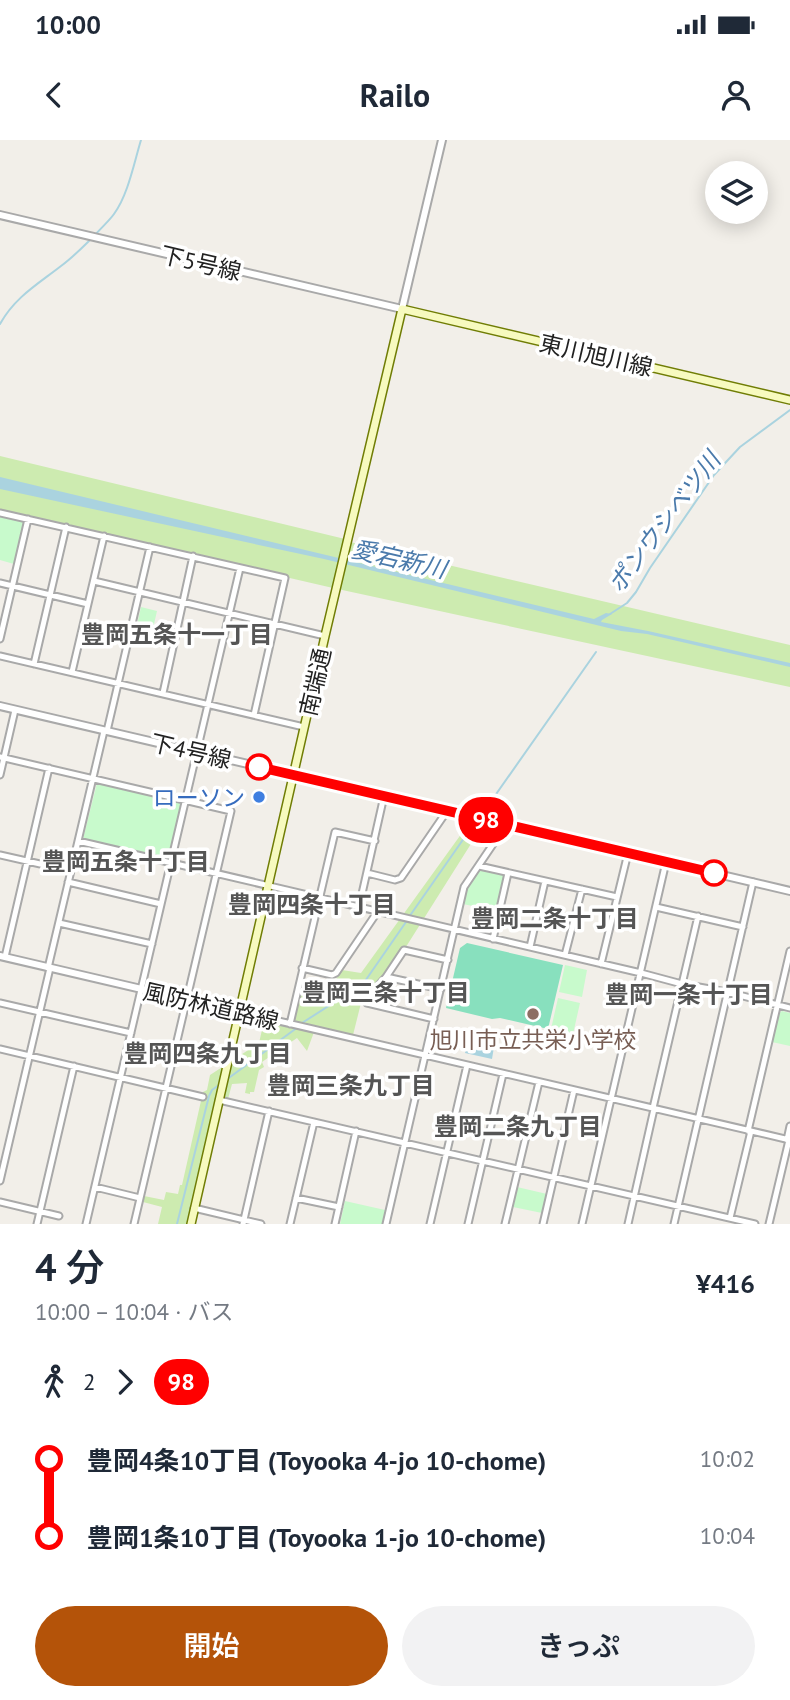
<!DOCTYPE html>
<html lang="ja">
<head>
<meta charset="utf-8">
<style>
	:root { --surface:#fff; --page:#f2f2f3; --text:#1f2937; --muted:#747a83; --accent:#b45309 }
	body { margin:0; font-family:"PT Sans","Noto Sans JP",sans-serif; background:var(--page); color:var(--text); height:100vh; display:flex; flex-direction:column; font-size:26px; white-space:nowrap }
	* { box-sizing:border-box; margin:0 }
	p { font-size:23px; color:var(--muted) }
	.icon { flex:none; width:38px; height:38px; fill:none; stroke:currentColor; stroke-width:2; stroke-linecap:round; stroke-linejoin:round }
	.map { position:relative; height:1084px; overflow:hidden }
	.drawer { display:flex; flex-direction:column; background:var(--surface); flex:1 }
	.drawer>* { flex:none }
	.badge { padding:0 14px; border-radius:23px; font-size:24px; line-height:46px }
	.tools { position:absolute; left:705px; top:21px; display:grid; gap:14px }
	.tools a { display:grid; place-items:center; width:63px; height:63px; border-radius:50%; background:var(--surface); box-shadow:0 4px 18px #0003; font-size:35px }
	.map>.badge { position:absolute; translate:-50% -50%; box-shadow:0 0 0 4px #fff }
	.legs { display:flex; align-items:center; gap:10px; height:77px; padding:0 35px; font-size:23px }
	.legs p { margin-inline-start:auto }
	.overview { display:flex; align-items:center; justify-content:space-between; height:119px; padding:0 35px }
	h1 { font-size:38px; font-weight:600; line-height:52px }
	.button { display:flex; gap:14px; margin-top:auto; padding:14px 35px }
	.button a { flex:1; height:80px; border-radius:42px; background:var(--accent); color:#fff; font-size:28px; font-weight:600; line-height:80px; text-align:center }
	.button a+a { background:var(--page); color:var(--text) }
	ul { padding:0 35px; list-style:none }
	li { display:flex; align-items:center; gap:24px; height:77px; font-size:26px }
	li i { display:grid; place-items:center; width:10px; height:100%; margin:0 9px; background:currentColor }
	li i::after { content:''; width:18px; height:18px; margin:-9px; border:5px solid; border-radius:50%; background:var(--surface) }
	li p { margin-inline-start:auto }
	li:first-child i { background:linear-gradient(#0000 50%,currentColor 0) }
	li:last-child i { background:linear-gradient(currentColor 50%,#0000 0) }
	.status { display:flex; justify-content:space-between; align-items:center; height:49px; padding:0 35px; background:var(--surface); direction:ltr }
	.status svg { height:19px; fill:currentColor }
	header { display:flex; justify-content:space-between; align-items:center; height:91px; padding:0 35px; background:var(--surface); font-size:32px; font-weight:600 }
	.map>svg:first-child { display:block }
	.grass { fill:#cdebb0 }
	.park { fill:#c8facc }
	.pitch { fill:#88e0be }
	.water { fill:#aad3df }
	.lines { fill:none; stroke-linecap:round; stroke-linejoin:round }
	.stream { stroke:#aad3df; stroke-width:2 }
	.minor-casing { stroke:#a9a9a9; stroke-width:9 }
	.tertiary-casing { stroke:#a9a9a9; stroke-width:10 }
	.secondary-casing { stroke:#707d05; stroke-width:10 }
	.minor { stroke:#fff; stroke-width:5 }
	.tertiary { stroke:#fff; stroke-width:6 }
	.secondary { stroke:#f7fabf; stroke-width:7 }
	.line-1-casing { stroke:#fff; stroke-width:16 }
	.line-1 { stroke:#f00; stroke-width:10 }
	.stop-1-dot { fill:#fff; stroke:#f00; stroke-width:3.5 }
	.shop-dot { fill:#3f7fe0; stroke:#fff; stroke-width:2.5 }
	.education-dot { fill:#8d6e63; stroke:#fff; stroke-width:2.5 }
	.labels { text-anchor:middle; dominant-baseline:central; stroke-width:7; stroke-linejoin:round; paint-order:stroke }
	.street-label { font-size:23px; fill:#222; stroke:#fff }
	.shop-label { font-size:23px; fill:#366cbe; stroke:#fff; text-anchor:end }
	.education-label { font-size:23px; fill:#785e54; stroke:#fff }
	.water-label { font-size:24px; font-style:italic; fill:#4a7aab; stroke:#fff }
	.neighbourhood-label { font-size:24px; font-weight:bold; fill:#555; stroke:#fff }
</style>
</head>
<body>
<div class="status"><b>10:00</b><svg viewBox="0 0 49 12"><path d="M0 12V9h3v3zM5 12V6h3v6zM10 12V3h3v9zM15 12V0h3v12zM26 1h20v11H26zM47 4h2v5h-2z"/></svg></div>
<header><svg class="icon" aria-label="back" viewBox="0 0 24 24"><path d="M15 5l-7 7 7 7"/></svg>Railo<svg class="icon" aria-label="person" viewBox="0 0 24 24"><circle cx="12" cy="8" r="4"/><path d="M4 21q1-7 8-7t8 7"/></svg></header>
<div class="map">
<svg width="790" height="1084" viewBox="0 0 790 1084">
	<rect width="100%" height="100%" fill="#f2efe9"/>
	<!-- grass -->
	<path class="grass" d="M0,316l345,83 5,3 440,103v42l-457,-99 -333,-77z
		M467,686l14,2 -77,122 -37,53h-6l-8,32 -61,-14 8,-32 26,6 16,-25 19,3z
		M264,881l50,11 -7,19 -10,-13 -35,24 2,5 -5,3 -5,22h-4v2l-5,-1 2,-10 -15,1 -4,15 -9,1 -28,124h-33l4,-17 -19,-5 1,-6 20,4 2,-8 12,2 2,-9h2l21,-93 4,-2 3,-15 49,-32z"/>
	<!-- park -->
	<path class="park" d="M0,374l24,6 -10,44 -14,-4z
		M141,467l16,4 -6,26 -16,-3z
		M97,643l85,18 -14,59 -85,-21z
		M478,729l26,6 -8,36 -33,-7 3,-16z
		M565,825l22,5 -5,27 -23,-5z
		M558,858l22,5 -7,31 -22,-5z
		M782,871l8,2v33l-18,-4 6,-28z
		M517,1047l30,7 -5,19 -29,-6z
		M345,1061l40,9 -3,14h-42z"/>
	<!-- pitch -->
	<path class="pitch" d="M467,803l96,22 -15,64 -48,-11 -8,1 -46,-11 14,-60z"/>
	<!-- water -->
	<path class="water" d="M0,337l594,142 12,-6 6,1 -10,6 -1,2 47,9 142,32v4l-143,-33 -26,-3 -297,-72 -324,-70z
		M468,901l26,6 -2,12 -27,-6z"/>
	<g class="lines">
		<!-- stream -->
		<path class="stream" d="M95,95c6,-7 14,-14 19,-21 14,-19 20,-51 27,-74
			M0,184c15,-27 38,-40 61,-58 11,-8 21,-18 30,-27
			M610,474l17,-11 9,-11 14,-24 64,-93 26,-28 50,-37
			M480,677l116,-165
			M409,777l67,-96
			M302,883l61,-39 43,-62
			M226,940l72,-53
			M177,1084l32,-128 3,-6 7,-5"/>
		<defs>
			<path id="minor" d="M0,373l285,65 -31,137
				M94,441l231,55
				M0,443l88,21
				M0,499l28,-120
				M0,516l304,71
				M34,524l32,-137
				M72,532l32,-136
				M163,553l30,-137
				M107,591l43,-184
				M0,617l231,54 -97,413
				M0,635l15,-65
				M78,701l563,132 41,11 45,8 63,16
				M0,715l71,16
				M479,726l138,31
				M367,733l28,7 6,-2 46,-67
				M68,742l93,22
				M359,767l25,-111
				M656,767l87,20
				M59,783l93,21
				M493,799l15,-66
				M530,807l15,-66
				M565,815l17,-66
				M5,817l44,-189
				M601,824l27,-111
				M48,828l56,-237
				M302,828l30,7 4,-2 42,-62
				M386,837l55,12
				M0,863l131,30
				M240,872l550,128
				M434,879l-67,-16 1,-6 18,-20 18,-27 44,10
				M290,884l45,-192 40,9
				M0,909l203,48
				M219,960l536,124
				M653,968l45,-192
				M748,991l42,-180
				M787,1000l3,-14
				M0,1041l50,-213
				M95,1047l45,11
				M296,1058l43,9
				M0,1062l59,14
				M194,1068l67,16
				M730,1078l21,-87
				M37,1084l37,-158
				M86,1084l154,-656
				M243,1084l26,-113
				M290,1084l24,-102
				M335,1084l21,-93
				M386,1084l78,-337 42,-62
				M430,1084l37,-159
				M468,1084l35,-150
				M505,1084l34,-142
				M543,1084l31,-134
				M582,1084l84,-362
				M628,1084l26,-115
				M674,1084l79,-342
				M769,1084l20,-84"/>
			<path id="tertiary" d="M0,75l402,94 40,-169
				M0,566l790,185
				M0,816l240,56"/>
			<path id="secondary" d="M191,1084l134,-588 77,-327 388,91"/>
		</defs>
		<!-- minor casing -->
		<use href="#minor" class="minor-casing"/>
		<!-- tertiary casing -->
		<use href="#tertiary" class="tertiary-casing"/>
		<!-- secondary casing -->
		<use href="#secondary" class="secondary-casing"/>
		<!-- minor -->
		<use href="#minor" class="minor"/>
		<!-- tertiary -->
		<use href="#tertiary" class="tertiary"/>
		<!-- secondary -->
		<use href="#secondary" class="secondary"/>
	</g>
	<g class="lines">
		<defs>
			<path id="line-1" d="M259,627l455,106"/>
		</defs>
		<!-- line-1 casing -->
		<use href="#line-1" class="line-1-casing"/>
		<!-- line-1 -->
		<use href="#line-1" class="line-1"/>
	</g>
	<!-- markers -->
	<g class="stop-1-dot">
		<circle cx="259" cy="627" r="12"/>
		<circle cx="714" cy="733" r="12"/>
	</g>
	<circle class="shop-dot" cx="259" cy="657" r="7"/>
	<circle class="education-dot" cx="533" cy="874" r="7"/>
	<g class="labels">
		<!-- street labels -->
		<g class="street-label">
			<text transform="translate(201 123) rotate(13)">下5号線</text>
			<text transform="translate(596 215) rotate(13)">東川旭川線</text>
			<text transform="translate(315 542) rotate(-77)">南端通</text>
			<text transform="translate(191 611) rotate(13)">下4号線</text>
			<text transform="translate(211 866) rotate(13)">風防林道路線</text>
		</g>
		<!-- shop labels -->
		<g class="shop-label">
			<text x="245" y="657">ローソン</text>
		</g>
		<!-- education labels -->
		<g class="education-label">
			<text x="533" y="899">旭川市立共栄小学校</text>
		</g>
		<!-- water labels -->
		<g class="water-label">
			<text transform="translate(664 382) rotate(-53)">ポンウシベツ川</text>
			<text transform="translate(399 419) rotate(13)">愛宕新川</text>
		</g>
		<!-- neighbourhood labels -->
		<g class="neighbourhood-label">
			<text x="177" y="494">豊岡五条十一丁目</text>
			<text x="126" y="721">豊岡五条十丁目</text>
			<text x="312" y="764">豊岡四条十丁目</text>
			<text x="555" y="778">豊岡二条十丁目</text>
			<text x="386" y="852">豊岡三条十丁目</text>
			<text x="689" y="854">豊岡一条十丁目</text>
			<text x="208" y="913">豊岡四条九丁目</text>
			<text x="351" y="945">豊岡三条九丁目</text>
			<text x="518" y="986">豊岡二条九丁目</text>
		</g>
	</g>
</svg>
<div class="tools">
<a><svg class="icon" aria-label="layers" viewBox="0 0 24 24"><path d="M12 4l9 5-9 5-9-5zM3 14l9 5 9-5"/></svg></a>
</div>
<b class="badge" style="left:486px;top:680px;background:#f00;color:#fff">98</b>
</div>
<section class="drawer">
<div class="overview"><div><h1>4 分</h1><p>10:00 – 10:04 · バス</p></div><b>¥416</b></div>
<div class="legs"><svg class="icon" aria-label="walk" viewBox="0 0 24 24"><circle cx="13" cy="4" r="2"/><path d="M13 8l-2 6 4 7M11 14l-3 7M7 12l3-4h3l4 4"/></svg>2<svg class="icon" aria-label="forward" viewBox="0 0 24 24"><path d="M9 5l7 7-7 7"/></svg><b class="badge" style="background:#f00;color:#fff">98</b></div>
<ul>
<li><i style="color:#f00"></i><b>豊岡4条10丁目 (Toyooka 4-jo 10-chome)</b><p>10:02</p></li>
<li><i style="color:#f00"></i><b>豊岡1条10丁目 (Toyooka 1-jo 10-chome)</b><p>10:04</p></li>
</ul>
<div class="button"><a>開始</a><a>きっぷ</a></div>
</section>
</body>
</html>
